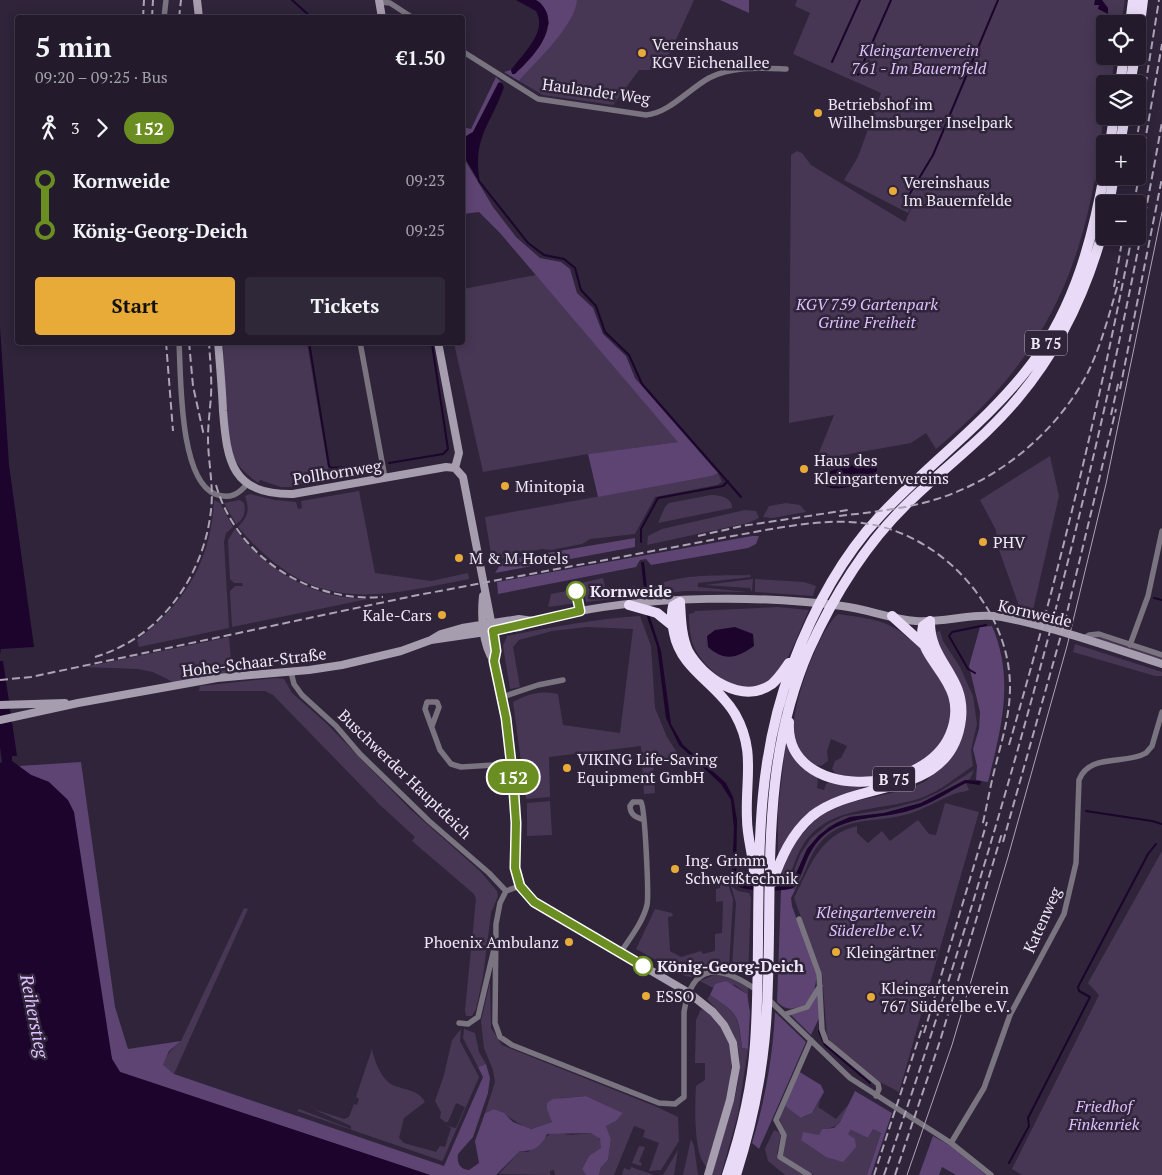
<!DOCTYPE html>
<html lang="en">
<head>
<meta charset="utf-8">
<style>
	:root { --surface:#231b2c; --page:#2f2838; --text:#f1f3f6; --muted:#a3a1a9; --line:#403948; --accent:#e8ab37 }
	body { margin:0; font-family:"PT Serif",serif; background:var(--page); color:var(--text); height:100vh; display:flex; flex-direction:column; font-size:19px; white-space:nowrap }
	* { box-sizing:border-box; margin:0 }
	p { font-size:16px; color:var(--muted) }
	.icon { flex:none; width:28px; height:28px; fill:none; stroke:currentColor; stroke-width:2; stroke-linecap:round; stroke-linejoin:round }
	.map { position:relative; flex:1; overflow:hidden }
	.drawer { position:absolute; left:15px; top:15px; width:450px; height:330px; display:flex; flex-direction:column; background:var(--surface); border-radius:5px; box-shadow:0 2px 12px #0003,0 0 0 1px var(--line) }
	.drawer>* { flex:none }
	.badge { padding:0 10px; border-radius:16px; font-size:18px; line-height:32px }
	.controls { position:absolute; left:1096px; top:15px; display:grid; gap:10px }
	.controls a { display:grid; place-items:center; width:50px; height:50px; border-radius:5px; background:var(--surface); box-shadow:0 2px 12px #0003,0 0 0 1px var(--line); font-size:25px }
	.map>.badge { position:absolute; translate:-50% -50%; box-shadow:0 0 0 2px #fff }
	.legs { display:flex; align-items:center; gap:8px; height:55px; padding:0 20px; font-size:16px }
	.legs p { margin-inline-start:auto }
	.head { display:flex; align-items:center; justify-content:space-between; height:85px; padding:0 20px }
	h1 { font-size:28px; font-weight:700; line-height:38px }
	.primary-button { display:flex; gap:10px; margin-top:auto; padding:10px 20px }
	.primary-button a { flex:1; height:58px; border-radius:5px; background:var(--accent); color:#111; font-size:20px; font-weight:700; line-height:58px; text-align:center }
	.primary-button a+a { background:var(--page); color:var(--text) }
	ul { padding:0 20px; list-style:none }
	li { display:flex; align-items:center; gap:18px; height:50px; font-size:19px }
	li i { display:grid; place-items:center; width:8px; height:100%; margin:0 6px; background:currentColor }
	li i::after { content:''; width:12px; height:12px; margin:-6px; border:4px solid; border-radius:50%; background:var(--surface) }
	li p { margin-inline-start:auto }
	li:first-child i { background:linear-gradient(#0000 50%,currentColor 0) }
	li:last-child i { background:linear-gradient(currentColor 50%,#0000 0) }
	.map>svg:first-child { display:block }
	.green { fill:#473755 }
	.forest { fill:#5d4473 }
	.water { fill:#1c042c }
	.lines { fill:none; stroke-linecap:round; stroke-linejoin:round }
	.stream { stroke:#1c042c; stroke-width:2 }
	.street { stroke:#79747f; stroke-width:5.5 }
	.secondary { stroke:#a69daf; stroke-width:8 }
	.highway { stroke:#e9dbf7; stroke-width:10 }
	.tram { stroke:#aca4b5; stroke-width:1 }
	.rail { stroke:#aca4b5; stroke-width:2; stroke-dasharray:8 4; stroke-linecap:butt }
	.line-1-casing { stroke:#fff; stroke-width:11 }
	.line-1 { stroke:#6b8e23; stroke-width:8 }
	.poi-dot { fill:#e8ab37; stroke:#2f243a; stroke-width:2 }
	.stop-1-dot { fill:#fff; stroke:#6b8e23; stroke-width:2.5 }
	.labels { text-anchor:middle; dominant-baseline:central; stroke-width:5; stroke-linejoin:round; paint-order:stroke }
	.shield { fill:#2f243a; stroke:#b5adbe; stroke-width:1 }
	.shield-label { font-size:15px; font-weight:bold; fill:#efe8f6 }
	.poi-label { font-size:16px; fill:#efe8f6; stroke:#2f243a; text-anchor:start }
	.park-label { font-size:16px; font-style:italic; fill:#dfc0fd; stroke:#2f243a }
	.street-label { font-size:16px; fill:#efe8f6; stroke:#2f243a }
	.stop-label { font-size:16px; font-weight:bold; fill:#efe8f6; stroke:#2f243a; text-anchor:start }
	.water-label { font-size:18px; font-style:italic; fill:#e1c2fe; stroke:#2f243a }
</style>
</head>
<body>
<div class="map">
<svg width="1162" height="1175" viewBox="0 0 1162 1175">
	<rect width="100%" height="100%" fill="#2f243a"/>
	<!-- green -->
	<path class="green" d="M577,0h117l-24,53 -16,17h-15l-26,35 -70,-10 -24,-14 48,-56z
		M797,0h328l-4,24h-16v32h10l-4,28h-6c0,33 -5,61 -10,94 -21,118 -67,195 -159,271l-10,-16 -15,10 -95,17 18,-45 -45,8 2,-268 6,-4 5,2 9,12 94,57 11,-24 -8,15 -64,-33 14,-23 23,-64 -88,-39 17,-41 -15,-7z
		M536,275l138,160 5,7 -91,12 -105,18 -29,-129 8,-1 1,-53z
		M223,343h84l23,136 -33,6 -2,-8 -3,1 1,9h-12l-21,-7 -2,3c-9,-7 -18,-14 -24,-25 -12,-26 -10,-85 -11,-115z
		M1050,456l9,40 -26,114 -14,-4 -22,-62 -1,-14 -16,-30z
		M718,473l4,9 -5,3 -62,12 -20,37 -45,5 -8,5 -31,6 -9,-1 -50,11 -7,-43 227,-41z
		M359,491l16,82 56,8 37,-8 1,6c-102,20 -156,35 -231,-52 10,-10 12,-17 7,-31l5,-2 25,6 21,2 2,7 4,-1 -1,-7z
		M711,495c9,0 22,3 21,13l-74,15 7,-16 4,-4z
		M214,500l6,3 13,24 -7,6 -2,9 5,86 -90,19 -2,-7c48,-37 74,-78 77,-140z
		M240,500l4,3c2,9 0,16 -8,21l-12,-21z
		M786,503l14,2 6,7 -34,6 -9,-1 6,-11z
		M745,510l11,1 3,7 -11,5 -101,22 1,-9 14,-7z
		M235,529c33,42 78,70 133,70l-136,28 -2,-36 5,-5h8l-1,-3h-8l-4,-4 -2,-39z
		M750,575l1,2 -53,6v4l50,5 -62,-1 -33,3 1,-8c29,-13 65,-10 96,-11z
		M603,578l3,13 29,-5 4,10 -53,6 -5,-19z
		M753,579l-1,13 -2,-4 -45,-3z
		M755,579l49,3 12,4 -3,10 -58,-4z
		M567,591l8,3 2,9 -29,4 3,-13z
		M778,607l31,3c-11,22 -19,54 -39,70 -26,20 -60,-5 -74,-29 -6,-10 -7,-25 -7,-37l5,-1 1,-2z
		M838,614c26,4 51,5 71,25l3,-3c13,18 40,50 40,73 0,15 -6,27 -15,38 -26,30 -64,34 -101,27l-4,-5 3,-8 6,-3 6,-12 -16,-7 -4,12 1,10 -7,5c-2,-1 -4,-1 -6,-1 -6,-1 -18,-18 -20,-23 -9,-26 24,-113 43,-128z
		M640,616l11,30 4,62 12,29 16,25 -30,1 2,30 -11,1 -3,-48 -92,11 1,40 -24,2 -13,-97c15,-8 27,-12 45,-8l5,31 57,8 13,-104 -46,-2 -35,4 -33,9 -6,7 7,40 -10,2 -7,-43 4,-10c45,-9 88,-17 133,-20z
		M940,631l3,10 17,26 13,29 4,28 -6,26 2,16c-17,11 -32,25 -52,32 -41,14 -92,6 -118,47 -7,11 -10,23 -15,35l-7,3 1,-3h-3l8,-25 8,-13 23,-25 29,-14 62,-14 17,-8 17,-18 20,-71 -7,-18 -13,-18 -9,-23z
		M1094,635l68,22v3l-71,-23z
		M229,637l3,35 -59,10 -20,-10 -15,-3 -53,-2z
		M1075,644l87,28v4h-7l-82,-24z
		M276,678l8,1 8,14 34,30 84,86 70,62 17,20 1,5 -7,17 -8,64 -7,32 -4,7h-6l-1,-6 11,-111 -2,-5 -62,-53 3,-4 -35,-32 -107,-110 -8,-4h-66l1,-5z
		M786,740l10,19 22,18 -1,11 7,2 2,-6 6,-3 29,5v3c-40,11 -64,28 -83,65v-43z
		M974,770l-4,9 -49,24 -37,10 -34,4 -22,10 -21,22 -15,34 -10,3 8,-5 10,-26 11,-17 17,-14 17,-8 43,-7 31,-8 20,-9z
		M966,783l3,7c-5,2 -10,2 -15,4 -16,6 -29,15 -46,20 -26,8 -58,3 -80,21 -20,16 -20,36 -33,55l-2,-2c12,-13 11,-33 28,-50 24,-24 60,-18 90,-28 21,-6 36,-18 55,-27z
		M550,801l2,34 -25,1v-33z
		M945,803l34,9 -80,280 -19,-10 -46,-36 -7,-10 -5,-62 -28,-76c16,-31 25,-63 63,-72v7l11,10 14,-12 8,10 28,-21 11,14 7,1z
		M1162,851v324h-140l-10,-6 87,-174 -11,-12z
		M720,875h5l8,24 -4,68h-22l-16,10 -6,-1 -49,-27 19,-40 17,4 1,3 -5,1 2,34 11,6 20,-6 2,3 12,-3v-17l7,-1 1,-32 -7,1v-13l4,-1z
		M731,886l7,5 11,2 2,5 -3,79 -14,-6 -2,-3 4,-65z
		M244,908l4,1 -74,165 -11,-8c3,-12 9,-17 18,-25z
		M716,974l12,2 20,11v16l-1,-9 -12,-9 -20,-1 -2,4 -13,-7z
		M490,982l1,46 11,17 155,62 21,10 1,24 -18,29 -12,1 10,-28 -16,-6 2,-7 -11,-4 -20,49h-15l2,-8 7,-7 3,-21 -5,-13 10,-5 7,-8 -37,-17 -26,2 -9,17 1,7 -22,7c-13,-5 -23,-15 -36,-20l-9,4 10,-31 -2,-12 -9,-22 -3,-27z
		M710,995c29,20 27,19 32,53l6,1 -10,65 -17,61h-8v-3c8,-38 35,-91 24,-128 -5,-17 -18,-32 -30,-45z
		M701,1009c57,24 18,117 6,158 -14,-11 -12,-64 -11,-81l9,-6v-17h-10l1,-43z
		M461,1029l-1,12 19,36 -36,83 -1,1 -145,-50 2,-2 52,20v-3l-38,-17 31,10 5,-2 5,-13 3,1 2,-6 -3,-2 16,-48c2,11 9,29 19,35 13,7 26,4 34,18l-21,16 -5,20 5,5 32,9 4,-6 5,1 6,-19 -5,-2 10,2 9,-21 -9,-4 -8,19h-3l-5,-4 1,-6 -6,-11 9,-26 8,-35z
		M464,1029l11,4 4,19 7,12 -8,3 -15,-29z
		M821,1099l-3,8 18,12 12,-14c-7,16 -8,23 -26,24l-3,6 -17,5 46,-6 3,-4 17,8 5,-9 8,4 -14,42h-53l-31,-18 3,-23 -7,-16 6,-12 17,12 10,-5z
		M775,1130l6,4 -4,19 2,5 26,17h-20l-17,-14 -3,-12 8,-17z
		M552,1132l18,3 21,-2 6,2 5,9 -1,5 -12,7 -7,13 4,6h-31l-1,-5 -4,1v4l-51,-1 21,-23 8,1z
		M691,1139l3,7 4,29h-15z
		M639,1146l6,1 -6,15 3,1 -1,3 -9,-3z
		M678,1150l-4,25h-11z
		M631,1167l23,8h-32l2,-7 6,2z"/>
	<!-- forest -->
	<path class="forest" d="M536,0h41c-2,26 -41,61 -58,81l-15,-9 7,-2v2l38,-48 -2,-11z
		M720,0h29v13z
		M496,77l6,6h-4l-25,49 -10,6 -1,-11 9,2z
		M462,155l31,52 23,30 24,21 21,4 9,7 7,24 16,15 10,26 23,22 9,22 83,95 -6,3 -114,21 -10,-43 90,-12 -178,-209 -21,-21 -16,2z
		M752,536h7l-3,8 -8,4 -97,17 -5,-6 -6,1 -4,7 -138,27 -1,-12z
		M635,538v9l-140,26 7,-11 10,-3z
		M992,626c23,53 9,103 -4,156l-12,-2 1,-14 -4,-17 6,-20 1,-17 -11,-46 11,-39z
		M81,762l34,245 13,42 53,-8 -12,10 -6,14 11,9 270,92 39,-89 -5,-10 8,-3 4,14 -2,15 -15,44 -15,17c-1,9 1,15 11,16l10,-7 -4,-22 10,-28 9,-4 10,4 9,9 18,7 21,-7 -5,-13v-6l6,-4 33,-3 37,17 -7,8 -10,5 5,13 -3,21 -7,7 -2,8h-13l-4,-6 7,-13 12,-8 -1,-9 -9,-6 -44,1c-5,12 -14,18 -27,17l-24,24h-66l-310,-103 -8,-13 -63,-277 -18,-7 -12,-9z
		M793,888l2,2 -4,8 1,8 25,69 -3,18 -7,11c-14,5 -19,8 -30,-2l4,-112z
		M726,981l21,13 3,18 -2,37 -6,-1c-4,-34 -3,-33 -32,-53l5,-11z
		M818,994l2,22 -9,19 -20,-20 12,-4z
		M775,1012l31,30 -47,107 -7,-6c13,-42 21,-88 23,-131z
		M798,1071l23,14 3,7 -12,21 -11,5 -16,-12z
		M855,1091l37,22 -21,62h-4l14,-42 -8,-4 -5,9 -17,-8 -3,4 7,5 1,8 -13,15 -17,-5 -25,-17 2,-8 16,3 3,-6 12,-1 6,-6z
		M933,1136l16,9 37,30h-30l-14,-8 -3,8h-20z"/>
	<!-- water -->
	<path class="water" d="M516,0c6,0 14,0 19,0 5,1 9,7 11,11 10,23 -16,49 -31,63h-3l-1,-4c12,-17 37,-38 25,-59z
		M1095,0h7l6,8v6l-10,-5 1,-4h-5z
		M499,82l3,1 2,4c-14,40 -32,50 -24,96l-17,-28v-17l10,-6z
		M0,327l9,138 25,182 -33,2 -1,6z
		M853,465l24,2v7c-9,9 -40,19 -51,12l-3,-8 3,-6z
		M641,562h3l6,55 11,34 10,73 12,21 43,38 7,14 4,23 -1,55 4,9 9,2h39l4,-3 15,-34 12,-14 17,-12 14,-6 34,-4 37,-10 44,-23 16,1 -1,4 -14,-2c-19,9 -34,21 -55,27 -30,10 -66,4 -90,28 -17,17 -17,37 -28,50 -11,4 -45,4 -56,-2l-5,-12 2,-46 -3,-28 -10,-16 -42,-39 -13,-27 -9,-72 -10,-29z
		M735,627l18,7 1,12c-17,12 -29,16 -46,1l-1,-11 8,-6z
		M0,661h3l14,95h-5v5l19,14 18,7 19,18 6,12 38,247 8,13 310,103h-430v-412l2,-1 -2,-15z"/>
	<g class="lines">
		<!-- stream -->
		<path class="stream" d="M292,0l20,18
			M832,62l28,-62
			M858,75l33,-75
			M479,181l49,62 16,12 20,4 11,9 6,22 15,16 9,26 24,23 13,29 99,113
			M903,205l30,-50 65,-155
			M309,342l20,124 3,2 40,-3
			M389,463l54,-9 5,-5 -16,-105
			M641,542v-13l17,-31 65,-12 5,-5
			M1154,598l8,2
			M975,673l-7,-4 -19,-33 3,-4 34,-7
			M1086,811l66,10 10,3
			M819,1031l6,14 45,38
			M1009,1163l20,-37 -1,-8 62,-121 -11,-6 -1,-4 70,-133 8,-10"/>
		<!-- street -->
		<path class="street" d="M380,2l10,1 23,15
			M164,18l2,-18
			M462,51l76,48 108,16c23,-2 43,-26 63,-37 24,-12 50,-10 77,-9
			M179,342c2,35 0,137 36,152 15,6 24,0 33,-11
			M360,342l25,136
			M1084,638l5,-3 10,-1 63,21
			M1130,645l18,-49 14,-65
			M291,672l3,12 8,11 34,31 24,28 69,67 60,52 17,18
			M502,697l36,-12 25,-5
			M432,726l7,-19 -2,-5h-10l-2,7 15,41 11,14 10,3 50,-3
			M520,886l-14,5 -6,12 -4,21 -1,99 5,14 12,8 147,58 16,1 9,-7v-85c8,-52 38,-47 74,-21
			M799,919l20,55 3,56 4,11 52,43 1,5 -3,7
			M621,952c9,-14 22,-30 26,-47 2,-10 -2,-97 -6,-103h-8l-3,4c0,9 6,11 14,14
			M767,998l83,80 101,65 40,32
			M786,1014l21,-7 13,-21
			M459,1023l9,1 10,-7 16,-68
			M951,1143l33,-55 26,-73 54,-101 12,-51 3,-83c10,-27 47,-15 67,-27l6,-7 10,-34
			M809,1175l-29,-18 4,-22 -8,-15 35,-80"/>
		<!-- secondary -->
		<path class="secondary" d="M197,0l2,18
			M379,0l3,18
			M218,342c2,23 4,46 5,69 4,51 9,84 70,83l153,-27 9,1 8,9 33,170 -2,14 11,57 8,61 3,44 -1,45 5,18 14,16 155,91 24,19 11,13 9,18 3,24 -6,33 -22,75
			M438,342l21,111 -4,15
			M483,596c-2,19 -1,49 11,65
			M431,640l89,-13c18,-8 36,-11 55,-15 81,-16 185,-17 267,-6 25,3 49,13 74,15 29,2 58,-9 86,-4 55,11 108,30 160,47
			M0,705l65,-2
			M0,720l78,-17 139,-25 92,-8 33,-5 59,-14 30,-11 10,-6 21,-6 57,-9 14,2"/>
		<!-- highway -->
		<path class="highway" d="M1130,24l3,-24
			M1138,39l5,-39
			M1120,84l4,-28
			M1130,84l5,-28
			M1110,144l4,-28
			M1120,144l5,-28
			M1109,204l5,-28
			M629,605l28,8 16,13
			M892,616l31,28
			M789,722c-5,79 134,76 161,13 23,-55 -36,-73 -27,-109l7,-5
			M754,872c-1,-18 -7,-35 -7,-53 -2,-40 9,-68 -12,-105 -18,-31 -54,-44 -61,-81 -2,-9 -3,-19 -1,-27l7,-4c1,16 1,33 8,49 15,27 54,54 84,33 7,-6 12,-14 17,-21
			M772,883c9,-25 19,-49 40,-67 47,-38 140,-17 149,-97 5,-44 -32,-57 -31,-98
			M727,1175c14,-42 25,-87 28,-131 9,-126 -10,-257 37,-378 20,-53 48,-107 87,-149 50,-54 110,-96 154,-155 42,-56 60,-125 72,-192
			M736,1175c16,-50 26,-99 30,-151 9,-128 -10,-252 43,-374 25,-55 57,-107 101,-149 36,-35 77,-65 108,-103 44,-52 70,-110 87,-175"/>
		<!-- tram -->
		<path class="tram" d="M907,1175l45,-130 56,-188 59,-211 39,-162 56,-272"/>
		<!-- rail -->
		<path class="rail" d="M143,18l1,-18
			M152,18l1,-18
			M179,18l2,-18
			M1136,144l23,-144
			M1134,204l28,-160
			M1114,287l9,-51
			M166,342l7,89
			M189,342l4,44 11,50
			M1120,389l42,-211
			M1111,415l8,-35
			M216,485c20,71 93,118 167,112
			M839,516c33,-4 66,-7 98,-17 61,-19 117,-65 148,-121 16,-30 24,-64 34,-97
			M698,536l44,-10 106,-16
			M95,657c65,-19 109,-81 116,-147 3,-24 -3,-48 -3,-72 0,-14 2,-28 3,-42 1,-18 -1,-36 -2,-54
			M0,680l31,-3 382,-81 352,-66c32,-5 64,-11 97,-7 78,9 148,85 148,164 0,31 -10,59 -17,89 -4,17 -7,34 -11,51
			M1009,745c49,-168 90,-337 123,-509
			M1003,842l62,-221 51,-212
			M924,1033l63,-211
			M874,1175l49,-150
			M884,1175c119,-344 215,-695 278,-1053
			M895,1175l45,-134 62,-208"/>
	</g>
	<g class="lines">
		<defs>
			<path id="line-1" d="M576,591l4,20 -87,20 3,20 -2,10 12,57 7,61 3,44 -1,45 5,18 14,16 109,64"/>
		</defs>
		<!-- line-1 casing -->
		<use href="#line-1" class="line-1-casing"/>
		<!-- line-1 -->
		<use href="#line-1" class="line-1"/>
	</g>
	<!-- markers -->
	<g class="poi-dot">
		<circle cx="642" cy="53" r="5"/>
		<circle cx="818" cy="113" r="5"/>
		<circle cx="893" cy="191" r="5"/>
		<circle cx="804" cy="469" r="5"/>
		<circle cx="505" cy="486" r="5"/>
		<circle cx="983" cy="542" r="5"/>
		<circle cx="459" cy="558" r="5"/>
		<circle cx="442" cy="615" r="5"/>
		<circle cx="567" cy="768" r="5"/>
		<circle cx="675" cy="869" r="5"/>
		<circle cx="569" cy="942" r="5"/>
		<circle cx="836" cy="952" r="5"/>
		<circle cx="646" cy="996" r="5"/>
		<circle cx="871" cy="997" r="5"/>
	</g>
	<g class="stop-1-dot">
		<circle cx="576" cy="591" r="9"/>
		<circle cx="643" cy="966" r="9"/>
	</g>
	<g class="labels">
		<!-- shield labels -->
		<g class="shield">
			<rect x="1025" y="330.5" width="42" height="25" rx="4"/>
			<rect x="873" y="766.5" width="42" height="25" rx="4"/>
		</g>
		<g class="shield-label">
			<text x="1046" y="343">B 75</text>
			<text x="894" y="779">B 75</text>
		</g>
		<!-- poi labels -->
		<g class="poi-label">
			<text x="652" y="44">Vereinshaus<tspan x="652" dy="18">KGV Eichenallee</tspan></text>
			<text x="828" y="104">Betriebshof im<tspan x="828" dy="18">Wilhelmsburger Inselpark</tspan></text>
			<text x="903" y="182">Vereinshaus<tspan x="903" dy="18">Im Bauernfelde</tspan></text>
			<text x="814" y="460">Haus des<tspan x="814" dy="18">Kleingartenvereins</tspan></text>
			<text x="515" y="486">Minitopia</text>
			<text x="993" y="542">PHV</text>
			<text x="469" y="558">M &amp; M Hotels</text>
			<text x="432" y="615" text-anchor="end">Kale-Cars</text>
			<text x="577" y="759">VIKING Life-Saving<tspan x="577" dy="18">Equipment GmbH</tspan></text>
			<text x="685" y="860">Ing. Grimm<tspan x="685" dy="18">Schweißtechnik</tspan></text>
			<text x="559" y="942" text-anchor="end">Phoenix Ambulanz</text>
			<text x="846" y="952">Kleingärtner</text>
			<text x="881" y="988">Kleingartenverein<tspan x="881" dy="18">767 Süderelbe e.V.</tspan></text>
			<text x="656" y="996">ESSO</text>
		</g>
		<!-- park labels -->
		<g class="park-label">
			<text x="919" y="50">Kleingartenverein<tspan x="919" dy="18">761 - Im Bauernfeld</tspan></text>
			<text x="867" y="304">KGV 759 Gartenpark<tspan x="867" dy="18">Grüne Freiheit</tspan></text>
			<text x="876" y="912">Kleingartenverein<tspan x="876" dy="18">Süderelbe e.V.</tspan></text>
			<text x="1104" y="1106">Friedhof<tspan x="1104" dy="18">Finkenriek</tspan></text>
		</g>
		<!-- street labels -->
		<g class="street-label">
			<text transform="translate(596 91) rotate(8)">Haulander Weg</text>
			<text transform="translate(337 472) rotate(-9)">Pollhornweg</text>
			<text transform="translate(1035 613) rotate(13)">Kornweide</text>
			<text transform="translate(254 662) rotate(-7)">Hohe-Schaar-Straße</text>
			<text transform="translate(405 774) rotate(44)">Buschwerder Hauptdeich</text>
			<text transform="translate(1042 920) rotate(-66)">Katenweg</text>
		</g>
		<!-- stop labels -->
		<g class="stop-label">
			<text x="590" y="591">Kornweide</text>
			<text x="657" y="966">König-Georg-Deich</text>
		</g>
		<!-- water labels -->
		<g class="water-label">
			<text transform="translate(35 1016) rotate(79)">Reiherstieg</text>
		</g>
	</g>
</svg>
<div class="controls">
<a><svg class="icon" aria-label="locate" viewBox="0 0 24 24"><circle cx="12" cy="12" r="6"/><path d="M12 2v4M12 18v4M2 12h4M18 12h4"/></svg></a>
<a><svg class="icon" aria-label="layers" viewBox="0 0 24 24"><path d="M12 4l9 5-9 5-9-5zM3 14l9 5 9-5"/></svg></a>
<a>+</a>
<a>−</a>
</div>
<b class="badge" style="left:513px;top:777px;background:#6b8e23;color:#fff">152</b>
<section class="drawer">
<div class="head"><div><h1>5 min</h1><p>09:20 – 09:25 · Bus</p></div><b>€1.50</b></div>
<div class="legs"><svg class="icon" aria-label="walk" viewBox="0 0 24 24"><circle cx="13" cy="4" r="2"/><path d="M13 8l-2 6 4 7M11 14l-3 7M7 12l3-4h3l4 4"/></svg>3<svg class="icon" aria-label="forward" viewBox="0 0 24 24"><path d="M9 5l7 7-7 7"/></svg><b class="badge" style="background:#6b8e23;color:#fff">152</b></div>
<ul>
<li><i style="color:#6b8e23"></i><b>Kornweide</b><p>09:23</p></li>
<li><i style="color:#6b8e23"></i><b>König-Georg-Deich</b><p>09:25</p></li>
</ul>
<div class="primary-button"><a>Start</a><a>Tickets</a></div>
</section>
</div>
</body>
</html>
